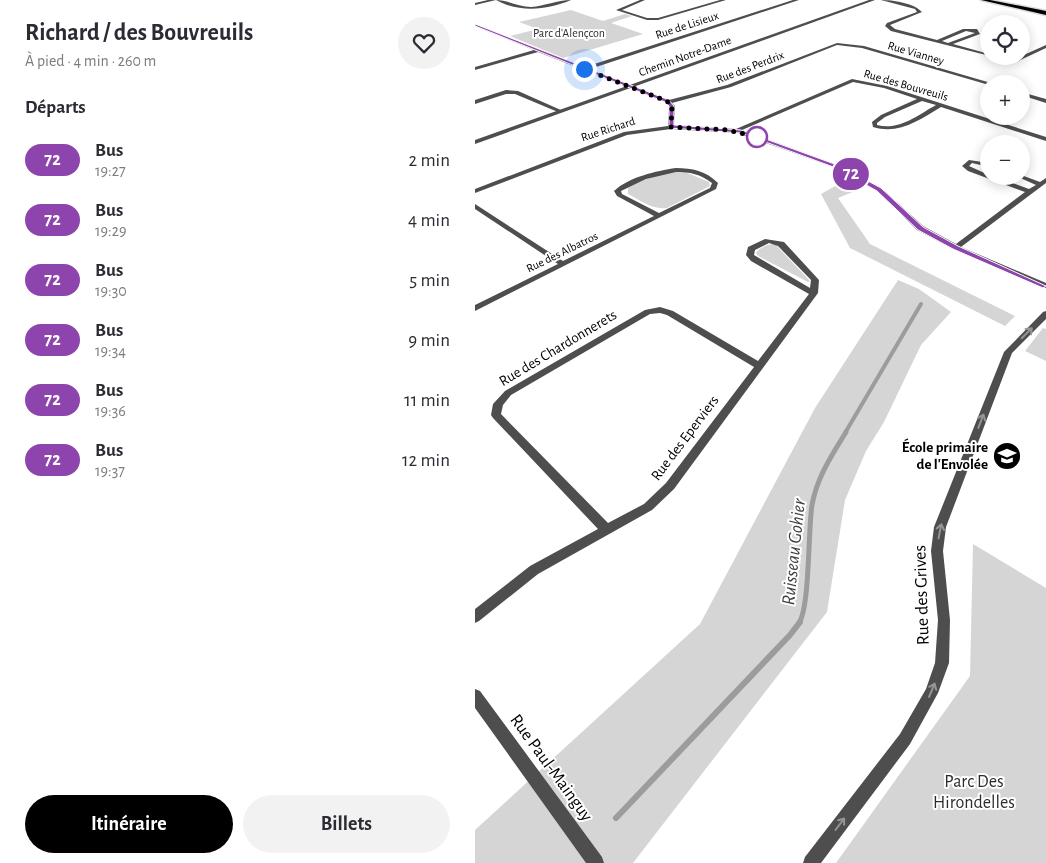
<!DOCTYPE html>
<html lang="fr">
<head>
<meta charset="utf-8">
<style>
	:root { --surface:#fff; --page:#f2f2f3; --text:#2b2b33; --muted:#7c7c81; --accent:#000 }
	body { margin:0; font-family:"Alegreya Sans",sans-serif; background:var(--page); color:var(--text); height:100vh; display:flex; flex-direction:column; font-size:19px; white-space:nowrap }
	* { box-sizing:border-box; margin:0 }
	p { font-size:16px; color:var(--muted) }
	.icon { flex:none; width:28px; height:28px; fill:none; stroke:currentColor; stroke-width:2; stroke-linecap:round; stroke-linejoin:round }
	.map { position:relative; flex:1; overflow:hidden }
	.side { display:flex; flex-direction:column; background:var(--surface); width:475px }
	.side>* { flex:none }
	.badge { padding:0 10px; border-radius:16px; font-size:18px; line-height:32px }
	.fabs { position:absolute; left:505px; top:15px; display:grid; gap:10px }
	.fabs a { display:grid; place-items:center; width:50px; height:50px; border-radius:50%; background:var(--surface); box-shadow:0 2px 12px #0003; font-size:25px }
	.you { position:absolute; width:25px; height:25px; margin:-12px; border:4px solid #fff; border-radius:50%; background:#1a73e8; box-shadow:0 0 0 8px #1a73e833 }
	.map>.badge { position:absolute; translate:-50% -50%; box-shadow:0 0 0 2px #fff }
	h2 { padding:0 25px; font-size:19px; line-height:45px }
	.round { display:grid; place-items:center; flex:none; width:52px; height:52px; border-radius:26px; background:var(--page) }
	.head { display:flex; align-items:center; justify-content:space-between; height:85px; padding:0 25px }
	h1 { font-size:24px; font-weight:700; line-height:38px }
	.cta { display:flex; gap:10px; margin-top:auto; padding:10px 25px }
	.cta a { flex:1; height:58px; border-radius:30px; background:var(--accent); color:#fff; font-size:20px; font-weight:700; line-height:58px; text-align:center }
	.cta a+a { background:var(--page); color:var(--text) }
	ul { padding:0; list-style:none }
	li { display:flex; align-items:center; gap:15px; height:60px; padding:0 25px }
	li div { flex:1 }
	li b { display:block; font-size:19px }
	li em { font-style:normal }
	li .badge { min-width:55px; font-weight:700; text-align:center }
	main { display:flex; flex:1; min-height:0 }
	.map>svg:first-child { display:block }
	.green { fill:#d5d5d5 }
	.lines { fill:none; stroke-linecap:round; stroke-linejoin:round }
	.stream-far2 { stroke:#9c9c9c; stroke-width:4 }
	.stream-far1 { stroke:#9c9c9c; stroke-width:5 }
	.stream { stroke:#9c9c9c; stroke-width:6 }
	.primary-casing { stroke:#dbdbdb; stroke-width:3 }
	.minor { fill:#4e4e4e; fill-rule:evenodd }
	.tertiary { fill:#4e4e4e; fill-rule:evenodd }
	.primary { fill:#000; fill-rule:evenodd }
	.oneway { stroke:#959595 }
	.line { fill:#8e44ad; stroke:#fff }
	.walk { stroke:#000; stroke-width:5; stroke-dasharray:0 9 }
	.stop-dot { fill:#fff; stroke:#8e44ad; stroke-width:2.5 }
	.labels { text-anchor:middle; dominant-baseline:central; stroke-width:4; stroke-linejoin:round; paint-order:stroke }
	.far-street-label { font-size:12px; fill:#000; stroke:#fff }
	.far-park-label { font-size:12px; fill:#2c2c2c; stroke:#fff }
	.street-label { font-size:15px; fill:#000; stroke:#fff }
	.poi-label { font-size:15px; font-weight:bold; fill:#000; stroke:#fff; text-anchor:end }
	.near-street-label { font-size:18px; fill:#000; stroke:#fff }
	.near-park-label { font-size:18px; fill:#2c2c2c; stroke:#fff }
	.near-water-label { font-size:19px; font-style:italic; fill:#3d3d3d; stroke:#fff }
</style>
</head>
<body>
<main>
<section class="side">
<div class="head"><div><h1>Richard / des Bouvreuils</h1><p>À pied · 4 min · 260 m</p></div><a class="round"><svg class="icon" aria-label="heart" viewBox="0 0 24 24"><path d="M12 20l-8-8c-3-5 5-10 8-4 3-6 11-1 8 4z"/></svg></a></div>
<h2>Départs</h2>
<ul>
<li><span class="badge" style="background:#8e44ad;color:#fff">72</span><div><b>Bus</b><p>19:27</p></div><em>2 min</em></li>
<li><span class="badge" style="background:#8e44ad;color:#fff">72</span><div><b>Bus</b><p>19:29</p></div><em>4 min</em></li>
<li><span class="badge" style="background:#8e44ad;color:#fff">72</span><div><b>Bus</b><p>19:30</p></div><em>5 min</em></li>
<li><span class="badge" style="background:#8e44ad;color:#fff">72</span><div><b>Bus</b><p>19:34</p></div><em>9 min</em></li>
<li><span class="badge" style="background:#8e44ad;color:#fff">72</span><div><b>Bus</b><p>19:36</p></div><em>11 min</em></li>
<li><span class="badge" style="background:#8e44ad;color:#fff">72</span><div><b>Bus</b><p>19:37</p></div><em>12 min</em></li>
</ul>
<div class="cta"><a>Itinéraire</a><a>Billets</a></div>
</section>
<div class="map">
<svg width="571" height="863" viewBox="0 0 571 863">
	<rect width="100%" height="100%" fill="#fff"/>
	<!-- green -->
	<path class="green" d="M96,10l32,11 22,-7 7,2 -21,7 32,11 -80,24 -53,-22 28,-7 -19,-7z
		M197,172h13l24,10 1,4 -43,22c-15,2 -27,-8 -39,-14v-6c14,-8 29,-14 44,-16z
		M371,180l16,8 -24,10 32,46 145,72 -10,10 -155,-78 -29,-54z
		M300,244l35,37 -2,1 -50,-26 -2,-3c4,-6 12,-9 19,-9z
		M423,280l21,9 32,23 -30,33 -37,77 -18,29 -21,49 -18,112 -194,251h-158v-33l225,-206 115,-216z
		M568,328l3,1v32l-21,-10z
		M498,544l73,44v275h-210l134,-187z"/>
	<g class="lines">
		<!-- stream-far2 -->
		<path class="stream-far2" d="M370,433l76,-129"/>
		<!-- stream-far1 -->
		<path class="stream-far1" d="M324,623c11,-17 9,-94 13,-118 5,-28 20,-50 34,-73"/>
		<!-- stream -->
		<path class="stream" d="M141,818l174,-183 10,-13"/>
		<defs>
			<path id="primary" d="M506,0h9l56,11v4z"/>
		</defs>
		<!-- primary casing -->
		<use href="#primary" class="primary-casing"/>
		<!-- minor -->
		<path class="minor" d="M13,0h8l-21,5v-2z
			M21,0c12,0 23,7 35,7 14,-1 26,-7 40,-7 -23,10 -52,13 -75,0z
			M165,0h5l-23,10 25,8h11l62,-18h6l-68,20h-11l-31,-10z
			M318,0h6l-209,69 79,31 58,-15 110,-42 27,3 127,37 -2,2 -127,-37 -25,-3 -106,42 -59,16 3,3 -1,19 62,4 116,-50 35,7 159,51v4l-105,-34c-22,13 -42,28 -68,20l-1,-5 9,-7 36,-16 -33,-11 -31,-6 -111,48 98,36 41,22 42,38 33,18 69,-52 -57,-21 -6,-5 7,-6 20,3v4l-17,-4 -3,3 20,9v1h4l36,13 7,-4 -20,-9h5v-1l19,7 6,-4v5l-85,64 85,36v5l-93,-39 -36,-19 -40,-40 -41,-22 -98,-35 -67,-4 -44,6 -152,58v-4l149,-57 44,-6 1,-20 -4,-4 -127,-50 -63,18v-3l59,-17 -59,-24v-2l110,43zM447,101l14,4c-18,10 -37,26 -59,20v-2l8,-6z
			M406,0c12,0 33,3 41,12l-32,13 5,4 42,11 26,-11h14l3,5 -27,10 36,10 1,2 -99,-25 -6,-5 2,-3 30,-11 -2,-3zM491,31l9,2 -27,10 -6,-2z
			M571,45v3l-30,14 -23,-6h9l13,3z
			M31,90l12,1 45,20 -5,1 -43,-18h-9l-31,10v-4z
			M546,92l25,7v4l-25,-8z
			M201,168c16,0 30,3 42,15l-2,6 -241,122v-6l83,-41 -83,-55v-5l88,57 91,-45 -37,-20 -3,-5c15,-14 42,-20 62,-23zM201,172c14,0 24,2 36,11l-2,5 -51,25 -37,-19 -1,-3 25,-12z
			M290,239l19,3 35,38 -1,13 -144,196 -22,21 -114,64 -59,47 -4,2v-14l55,-43 68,-37 -105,-111 -2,-3 2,-11 12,-13 140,-81 15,-3 13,4 85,50 51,-67 -58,-33 -5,-6 2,-8zM294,243l9,3 33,34 -1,8 -56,-33 1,-5zM185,313l7,2 87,52 -88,116 -22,21 -36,19 -107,-109 2,-9 8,-10 139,-81z
			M571,311v8l-34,34 -66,174 -3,24 7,69 -1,43 -11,30 -28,51 -89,119h-18l2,-6 95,-123 26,-45 9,-26 3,-43 -7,-69 3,-24 70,-175 39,-40z
			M0,689l5,2 122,166 2,6h-18l-111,-155z"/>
		<!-- tertiary -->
		<path class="tertiary" d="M394,0h6l-400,144v-4z"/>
		<!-- primary -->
		<use href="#primary" class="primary"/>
	</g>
	<!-- one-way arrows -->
	<defs><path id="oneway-shaft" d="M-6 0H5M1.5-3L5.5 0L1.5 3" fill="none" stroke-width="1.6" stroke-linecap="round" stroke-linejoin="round" transform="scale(1.25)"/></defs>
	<g class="oneway">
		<use href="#oneway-shaft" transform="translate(552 333) rotate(-45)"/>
		<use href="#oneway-shaft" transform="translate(506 421) rotate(-69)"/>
		<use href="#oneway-shaft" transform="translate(465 531) rotate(-79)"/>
		<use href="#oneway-shaft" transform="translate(457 690) rotate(-67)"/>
		<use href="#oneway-shaft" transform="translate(365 824) rotate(-53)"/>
	</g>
	<!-- line -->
	<path class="line" d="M0,24l194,76 5,6v19l67,5 99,36 41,22 42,39 35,19 88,40 -3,2 -90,-39 -35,-19 -41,-39 -41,-23 -95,-35 -72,-5v-22l-4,-4 -190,-76z"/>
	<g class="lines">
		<!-- walk -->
		<path class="walk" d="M109,69l83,32 5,5 -1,21 57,3 29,7"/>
	</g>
	<!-- icons -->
	<defs>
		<symbol id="school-disc" viewBox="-11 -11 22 22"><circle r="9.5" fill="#000" stroke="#fff"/><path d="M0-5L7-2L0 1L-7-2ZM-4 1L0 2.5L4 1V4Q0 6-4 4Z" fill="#fff"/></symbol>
	</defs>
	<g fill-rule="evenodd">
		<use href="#school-disc" x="516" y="440" width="32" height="32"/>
	</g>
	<!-- markers -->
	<circle class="stop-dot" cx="282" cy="137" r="10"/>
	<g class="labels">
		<!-- far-street labels -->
		<g class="far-street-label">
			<text transform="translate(212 25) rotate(-18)">Rue de Lisieux</text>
			<text transform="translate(441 53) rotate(16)">Rue Vianney</text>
			<text transform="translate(210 56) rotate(-20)">Chemin Notre-Dame</text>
			<text transform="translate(275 67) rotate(-21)">Rue des Perdrix</text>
			<text transform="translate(431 85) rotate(16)">Rue des Bouvreuils</text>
			<text transform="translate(133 129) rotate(-18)">Rue Richard</text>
			<text transform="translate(87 252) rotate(-26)">Rue des Albatros</text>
		</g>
		<!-- far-park labels -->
		<g class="far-park-label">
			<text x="94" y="33">Parc d'Alençcon</text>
		</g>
		<!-- street labels -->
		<g class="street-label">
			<text transform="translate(83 348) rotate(-31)">Rue des Chardonnerets</text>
			<text transform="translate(210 438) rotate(-53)">Rue des Eperviers</text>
		</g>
		<!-- poi labels -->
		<g class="poi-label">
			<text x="513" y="447">École primaire<tspan x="513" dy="17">de l'Envolée</tspan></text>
		</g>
		<!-- near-street labels -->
		<g class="near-street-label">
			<text transform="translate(447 595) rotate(-92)">Rue des Grives</text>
			<text transform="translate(76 768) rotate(54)">Rue Paul-Mainguy</text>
		</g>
		<!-- near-park labels -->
		<g class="near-park-label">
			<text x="499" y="782">Parc Des<tspan x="499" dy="21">Hirondelles</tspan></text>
		</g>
		<!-- near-water labels -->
		<g class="near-water-label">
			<text transform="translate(319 552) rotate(-84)">Ruisseau Gohier</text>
		</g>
	</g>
</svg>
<div class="fabs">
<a><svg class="icon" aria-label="locate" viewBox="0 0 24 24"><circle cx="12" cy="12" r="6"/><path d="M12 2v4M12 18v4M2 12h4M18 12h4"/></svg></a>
<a>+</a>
<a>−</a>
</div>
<div class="you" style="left:109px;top:69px"></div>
<b class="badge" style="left:376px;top:174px;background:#8e44ad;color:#fff">72</b>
</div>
</main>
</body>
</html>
